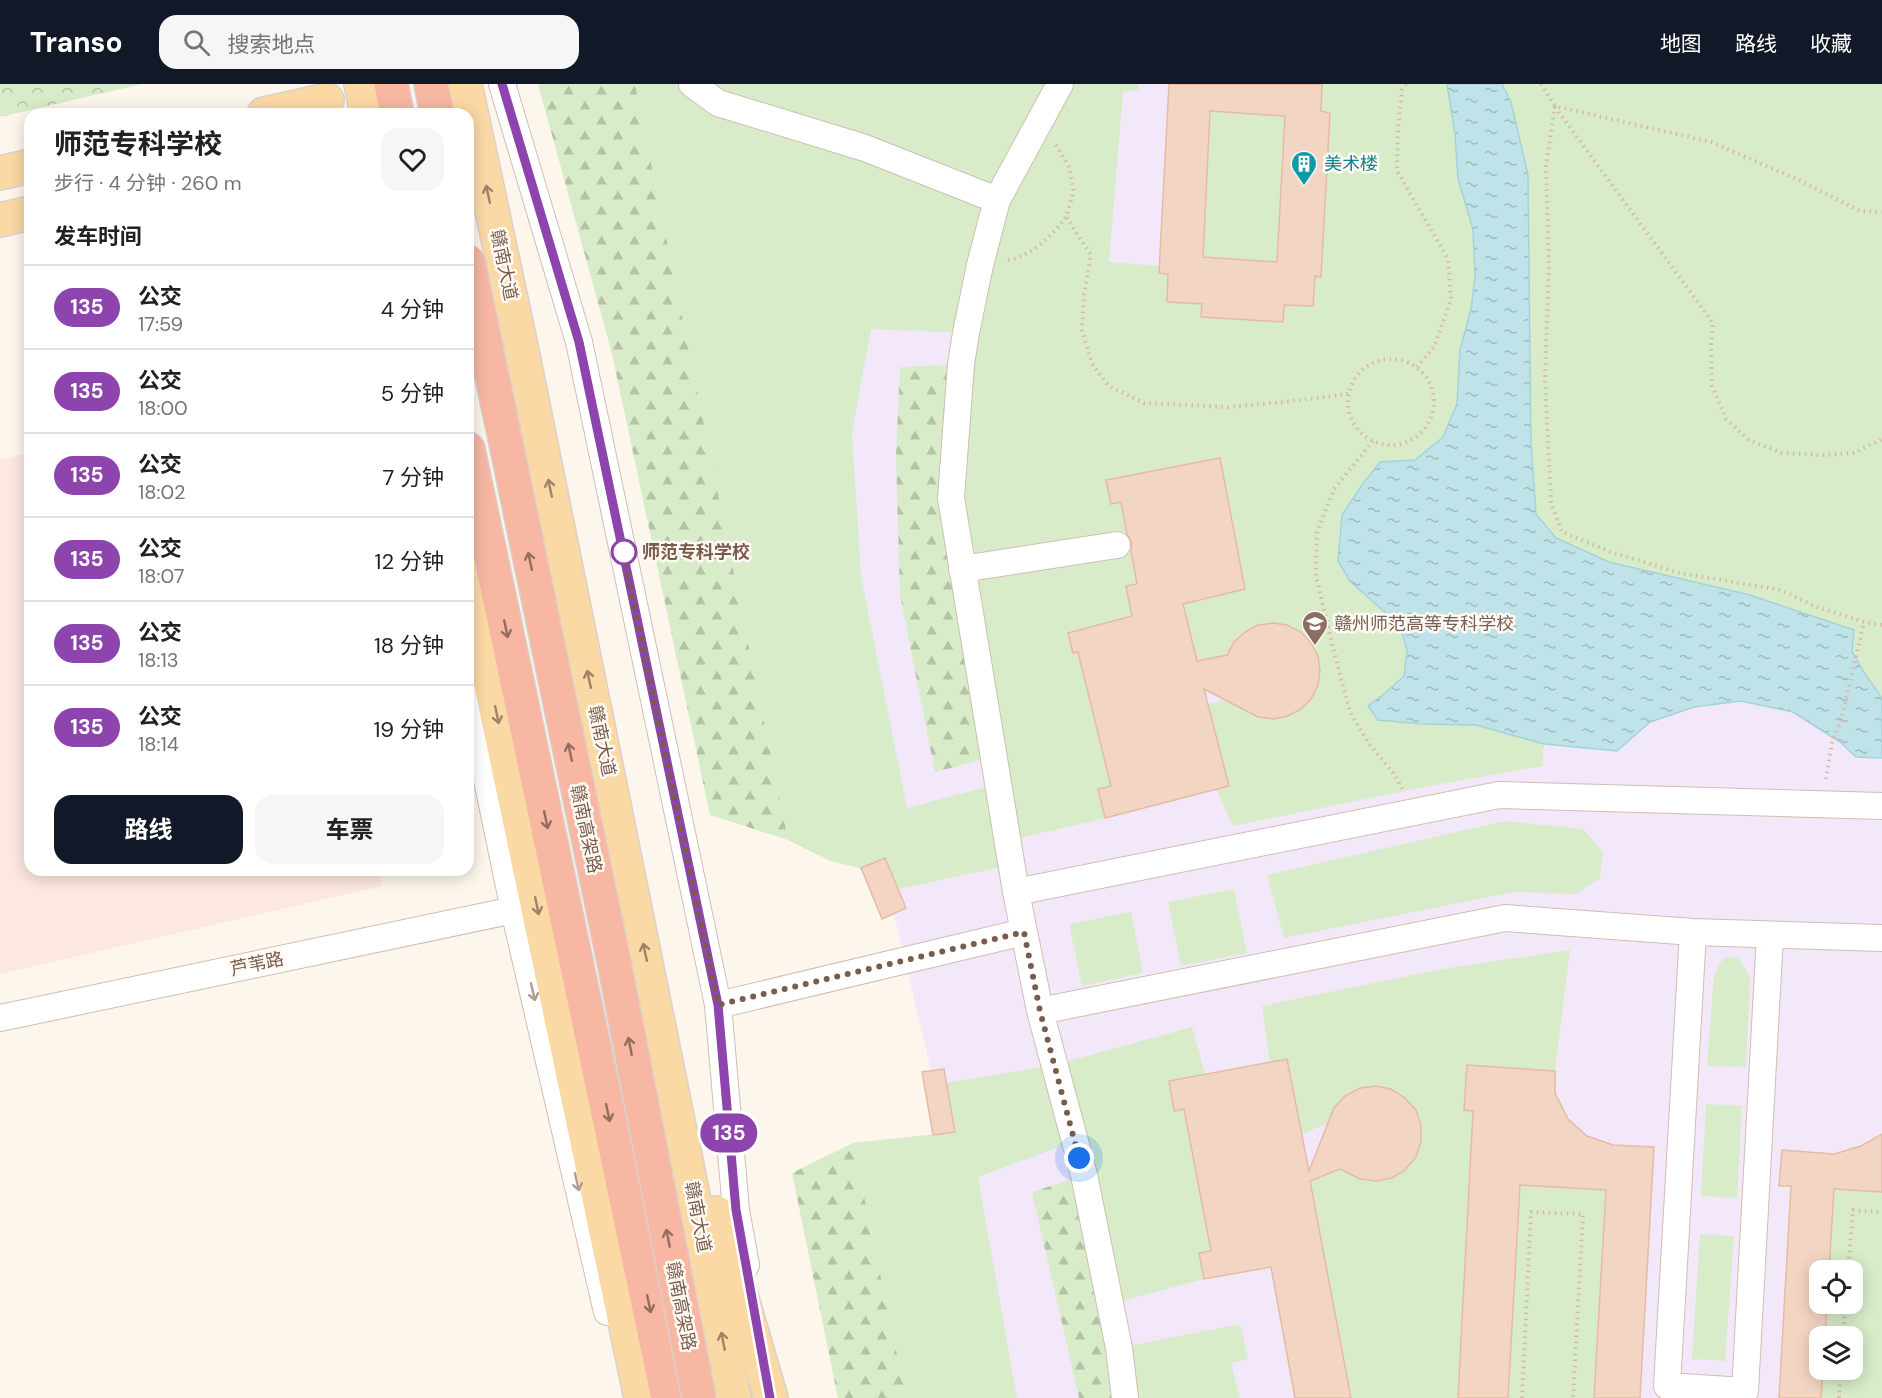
<!DOCTYPE html>
<html lang="zh">
<head>
<meta charset="utf-8">
<style>
	:root { --surface:#fff; --page:#f6f6f6; --text:#202124; --muted:#757577; --line:#e0e0e0; --accent:#111827 }
	body { margin:0; font-family:"DM Sans","Noto Sans SC",sans-serif; background:var(--page); color:var(--text); height:100vh; display:flex; flex-direction:column; font-size:22px; white-space:nowrap }
	* { box-sizing:border-box; margin:0 }
	p { font-size:20px; color:var(--muted) }
	.icon { flex:none; width:33px; height:33px; fill:none; stroke:currentColor; stroke-width:2; stroke-linecap:round; stroke-linejoin:round }
	.map { position:relative; flex:1; overflow:hidden }
	.details { position:absolute; left:24px; top:24px; width:450px; height:768px; display:flex; flex-direction:column; background:var(--surface); border-radius:18px; box-shadow:0 3px 15px #0003 }
	.details>* { flex:none }
	.badge { padding:0 12px; border-radius:20px; font-size:21px; line-height:39px }
	.controls { position:absolute; left:1809px; top:1176px; display:grid; gap:12px }
	.controls a { display:grid; place-items:center; width:54px; height:54px; border-radius:12px; background:var(--surface); box-shadow:0 3px 15px #0003; font-size:30px }
	.you { position:absolute; width:30px; height:30px; margin:-15px; border:4px solid #fff; border-radius:50%; background:#1a73e8; box-shadow:0 0 0 9px #1a73e833 }
	.map>.badge { position:absolute; translate:-50% -50%; box-shadow:0 0 0 3px #fff }
	h2 { padding:0 30px; font-size:22px; line-height:54px }
	.round { display:grid; place-items:center; flex:none; width:63px; height:63px; border-radius:18px; background:var(--page) }
	.summary { display:flex; align-items:center; justify-content:space-between; height:102px; padding:0 30px }
	h1 { font-size:28px; font-weight:700; line-height:45px }
	.cta { display:flex; gap:12px; margin-top:auto; padding:12px 30px }
	.cta a { flex:1; height:69px; border-radius:18px; background:var(--accent); color:#fff; font-size:24px; font-weight:700; line-height:69px; text-align:center }
	.cta a+a { background:var(--page); color:var(--text) }
	ul { padding:0; list-style:none }
	li { display:flex; align-items:center; gap:18px; height:84px; padding:0 30px; border-top:2px solid var(--line) }
	li div { flex:1 }
	li b { display:block; font-size:22px }
	li em { font-style:normal }
	li .badge { min-width:66px; font-weight:700; text-align:center }
	header { display:flex; align-items:center; gap:36px; box-sizing:border-box; height:84px; padding:0 30px; background:var(--accent); color:#fff }
	header strong { font-size:28px }
	nav { display:flex; gap:33px; margin-inline-start:auto; font-size:21px }
	.search { width:420px; height:54px; background:var(--page); display:flex; align-items:center; gap:15px; box-sizing:border-box; padding:0 21px; border-radius:18px; color:var(--muted); font-size:22px }
	.map>svg:first-child { display:block }
	.commercial { fill:#fde8e0 }
	.education { fill:#f3e8fa; fill-rule:evenodd }
	.green { fill:#d8ecc9; fill-rule:evenodd }
	.forest { fill:url(#forest-firs) }
	.park { fill:url(#park-crowns) }
	.water { fill:url(#water-ripples); stroke:#a5d3da; stroke-width:1.5 }
	.building { fill:#f3d5c3; stroke:#e6bba3; stroke-width:1.5; fill-rule:evenodd }
	.lines { fill:none; stroke-linecap:round; stroke-linejoin:round }
	.minor-casing { stroke:#d1beb0; stroke-width:28 }
	.major-casing { stroke:#dad1cd; stroke-width:36 }
	.highway-casing { stroke:#dad1cd; stroke-width:36 }
	.path { stroke:#d9b8a5; stroke-width:4; stroke-dasharray:1.5 4.5; stroke-linecap:butt }
	.minor { stroke:#fff; stroke-width:26 }
	.major { stroke:#fbd9a5; stroke-width:33 }
	.highway { stroke:#f7b7a3; stroke-width:33 }
	.highway-bridge-casing { stroke:#dad1cd; stroke-width:36; stroke-linecap:butt }
	.highway-bridge { stroke:#f7b7a3; stroke-width:33 }
	.oneway { stroke:#a18267 }
	.oneway2 { stroke:#936e5e }
	.oneway3 { stroke:#af9d94 }
	.line-casing { stroke:#fff; stroke-width:14 }
	.line { stroke:#8e44ad; stroke-width:9 }
	.walk { stroke:#7a5c4d; stroke-width:6; stroke-dasharray:0 10.8 }
	.stop-dot { fill:#fff; stroke:#8e44ad; stroke-width:3 }
	.labels { text-anchor:middle; dominant-baseline:central; stroke-width:5; stroke-linejoin:round; paint-order:stroke }
	.culture-label { font-size:18px; fill:#0d838f; stroke:#fffaf3; text-anchor:start }
	.street-label { font-size:18px; fill:#7a5c4d; stroke:#fffaf3 }
	.stop-label { font-size:18px; font-weight:bold; fill:#7a5c4d; stroke:#fffaf3; text-anchor:start }
	.education-label { font-size:18px; fill:#785e54; stroke:#fffaf3; text-anchor:start }
</style>
</head>
<body>
<header>
<strong>Transo</strong>
<div class="search"><svg class="icon" aria-label="search" viewBox="0 0 24 24"><circle cx="10" cy="10" r="6"/><path d="M15 15l6 6"/></svg>搜索地点</div>
<nav><a>地图</a><a>路线</a><a>收藏</a></nav>
</header>
<div class="map">
<svg width="1882" height="1314" viewBox="0 0 1882 1314">
	<defs>
		<pattern id="forest-firs" width="22" height="20" patternUnits="userSpaceOnUse" patternTransform="scale(1.5)"><rect width="22" height="20" fill="#d8ecc9"/><path d="M5 1l3.5 6h-7zM16 11l3.5 6h-7z" fill="#b4c2a5"/></pattern>
		<pattern id="park-crowns" width="20" height="18" patternUnits="userSpaceOnUse" patternTransform="scale(1.5)"><rect width="20" height="18" fill="#d8ecc9"/><path d="M2 6a3 3 0 1 1 6 0M12 15a3 3 0 1 1 6 0" fill="none" stroke="#b4c2a5"/></pattern>
		<pattern id="water-ripples" width="26" height="14" patternUnits="userSpaceOnUse" patternTransform="scale(1.5)"><rect width="26" height="14" fill="#bfe3e8"/><path d="M2 4q2-2 4 0t4 0M15 11q2-2 4 0t4 0" fill="none" stroke="#a0bbbe"/></pattern>
	</defs>
	<rect width="100%" height="100%" fill="#fdf6ec"/>
	<!-- commercial -->
	<path class="commercial" d="M30,369v417h349l3,16 -382,88v-515z"/>
	<!-- education -->
	<path class="education" d="M635,0h1247v1314h-976l-53,-255 80,-8 -11,-63 9,-2 -37,-156 -12,5 -21,-50 -30,-8 -43,-21zM1820,1186h32v34h-32zM1820,1252h32v34h-32z"/>
	<!-- green -->
	<path class="green" d="M635,0h504l-1,6 -15,2 -14,170 50,4v7l45,3 -36,8 -1,18 35,2 -1,13 82,4 1,-16 29,1 1,-18 -7,-12 14,1 9,-164 -9,-2 1,-27h125l8,50 3,45 15,50 2,48 -4,32 -11,41 -3,54 -14,33 -28,23 -35,3 -9,138 29,25 7,24 -3,26 -20,18 -16,12 10,14 45,4 53,1 68,19 -2,22 -112,20 -197,40 -17,-37 13,-3 -21,-82c8,-1 20,-6 27,-4 20,4 30,23 51,16 12,-3 23,-13 28,-23 29,-56 -53,-103 -87,-38l-30,6 -14,-57 62,-15 -26,-131 -113,23 5,23 10,-2 16,82 -11,2 6,30 -54,36 33,134 -13,4 7,28 -98,23 4,24 -113,24 -13,-31 -24,10 -30,-7 -43,-21zM871,245l95,4 -15,165 47,286 -91,24 -46,-232 -9,-143z
		M1502,0h380v614l-19,-27 -11,-20 -57,-40 -45,-16 -141,-33 -53,-24 -20,-25 -5,-69 -3,-139 2,-55 -19,-148z
		M1210,27l75,5 -8,146 -74,-5z
		M1505,737l78,8 20,23 -3,26 -24,16 -63,-2 -229,46 -17,-63z
		M1234,805l13,64 -66,13 -13,-64z
		M1131,828l12,61 -61,13 -13,-62z
		M1570,866l-15,121 -88,-6 -3,44 9,2 -15,287h-116l8,-2 -40,-215 32,-13c17,19 52,16 67,-3 2,-3 5,-5 6,-7 3,-8 1,-38 1,-48l-11,-12 -14,-9 -63,34 -26,11 -15,-75 -17,3 -8,-56 180,-37z
		M1738,872l12,21 -4,90 -39,-1 7,-91 9,-17z
		M1192,943l13,47 -36,8 5,29 10,-2 27,142 -12,2 5,26 -94,25 -35,-163 -97,36 39,221h-111l-53,-255 101,-11 -8,-49 108,-18z
		M1706,1020l36,2 -5,92 -36,-2z
		M1520,1101l86,5 -12,208h-86z
		M1834,1105l48,3v206h-61l2,-28h29v-34h-27l2,-32h25v-34h-23z
		M1700,1150l34,2 -9,125 -33,-2z
		M1240,1240l8,35 -17,4 9,35h-115l-6,-50z"/>
	<!-- forest -->
	<path class="forest" d="M538,0h97l153,756 -78,-25 -98,-461z
		M961,280l-10,134 42,259 -58,15 -35,-177 -4,-140 4,-88z
		M853,1059l53,255h-68l-46,-225z
		M1084,1091l41,223h-46l-47,-206z"/>
	<!-- park -->
	<path class="park" d="M0,0h142l-142,33z"/>
	<!-- water -->
	<path class="water" d="M1447,0h55l9,18 17,73 3,269 5,70 20,24 53,24 141,33 104,35 -2,21 11,20 19,27v60l-26,-1 -16,-15 -47,-30 -52,-11 -47,6 -44,15 -33,29 -73,-7 -68,-19 -53,-1 -45,-4 -10,-14 16,-12 20,-18 3,-26 -7,-24 -50,-45 -12,-20 4,-46 20,-30 18,-23 35,-2 28,-23 14,-33 3,-54 11,-41 4,-32 -2,-48 -15,-50 -3,-45z"/>
	<!-- building -->
	<path class="building" d="M1169,0h153l-1,27 9,2 -9,164 -6,-1 -2,30 -29,-1 -1,17 -82,-5 1,-13 -35,-2 1,-28 -9,-1zM1210,27l75,5 -8,146 -74,-5z
		M1220,374l25,131 -62,15 14,57 30,-6 7,-13 11,-10 13,-7 15,-2 14,2 14,7 10,11 7,13 2,14 -2,15 -7,14 -10,10 -13,7 -15,3 -15,-2 -54,-28 25,97 -124,32 -7,-29 13,-3 -33,-134 -5,1 -5,-20 64,-17 -6,-30 11,-2 -6,-33 1,-9 -5,-8 -6,-32 -10,2 -5,-24z
		M885,774l21,50 -24,11 -21,-51z
		M1287,975l22,112 25,-63 11,-12 15,-8 16,-2 15,3 14,9 11,12 5,15v17l-5,15 -11,13 -13,8 -16,3 -16,-2 -20,-10 -30,12 41,217h-56l-24,-131 -67,12 -5,-26 12,-2 -27,-142 -10,2 -5,-30z
		M1467,981l88,6v22l13,26 19,17 26,9 41,2 -14,251h-46l12,-208 -86,-5 -12,213h-50l15,-287 -9,-1z
		M944,985l11,63 -22,3 -11,-63z
		M1882,1050v58l-48,-3 -5,81h-9v34h7l-2,32h-5v34h3l-2,28h-42l12,-212h-12l3,-36 52,4 27,-8z"/>
	<g class="lines">
		<defs>
			<path id="minor" d="M502,0l77,258 139,663 18,205 10,55
				M692,0l26,19 147,45 132,52
				M1060,0l-63,116 -17,65 -14,68 -5,31 -10,134 65,394 24,119 44,164 35,173 6,50
				M962,485l155,-24
				M468,605l46,221 93,402
				M1016,808l483,-97 383,11
				M1693,848l-26,454 78,5 25,-456
				M718,921l306,-73
				M1040,927l465,-93 188,14 189,6
				M0,934l514,-108"/>
			<path id="major" d="M361,0l6,30
				M465,0l57,267 212,1047
				M264,30l63,-14
				M0,89l30,-7
				M0,136l30,-7
				M468,492l173,822
				M717,1129l54,185"/>
			<path id="highway" d="M391,0l6,30
				M431,0l6,30
				M468,365l200,949"/>
		</defs>
		<!-- minor casing -->
		<use href="#minor" class="minor-casing"/>
		<!-- major casing -->
		<use href="#major" class="major-casing"/>
		<!-- highway casing -->
		<use href="#highway" class="highway-casing"/>
		<!-- path -->
		<path class="path" d="M1406,0l-4,6 -4,39 -1,42 51,88 3,40 -17,48 -17,20
			M1541,0l14,22 156,36 88,38 61,31 22,1
			M1555,22l-9,60 3,98 -4,115 6,124 11,29 49,20 69,21 101,17 33,16 50,16 18,3
			M1555,23l158,216 -2,23 1,40 14,33 23,21 33,13 42,2 30,-2 28,-14
			M1056,61l13,22 5,24 -8,26 25,38 -7,39 -2,36 10,34 17,22 35,17 84,4 55,-5 66,-8
			M1008,176c25,-5 43,-23 58,-43
			M1348 318a43 43 0 1 1 86 0a43 43 0 1 1-86 0Z
			M1373,357l-39,48 -17,43 -1,44 15,64 19,72 20,33 24,29 9,16
			M1826,695l6,-37 9,-22 23,-98
			M1848,1186l5,-60 29,2
			M1843,1252l3,-32
			M1522,1314l9,-186 52,2 -10,184
			M1839,1314l2,-28"/>
		<!-- minor -->
		<use href="#minor" class="minor"/>
		<!-- major -->
		<use href="#major" class="major"/>
		<!-- highway -->
		<use href="#highway" class="highway"/>
		<defs>
			<path id="highway-bridge" d="M468,177l147,706 84,431"/>
		</defs>
		<!-- highway-bridge casing -->
		<use href="#highway-bridge" class="highway-bridge-casing"/>
		<!-- highway-bridge -->
		<use href="#highway-bridge" class="highway-bridge"/>
	</g>
	<!-- one-way arrows -->
	<defs><path id="oneway-shaft" d="M-6 0H5M1.5-3L5.5 0L1.5 3" fill="none" stroke-width="1.6" stroke-linecap="round" stroke-linejoin="round" transform="scale(1.5)"/></defs>
	<g class="oneway">
		<use href="#oneway-shaft" transform="translate(488 110) rotate(-102)"/>
		<use href="#oneway-shaft" transform="translate(550 404) rotate(-102)"/>
		<use href="#oneway-shaft" transform="translate(589 595) rotate(-102)"/>
		<use href="#oneway-shaft" transform="translate(497 631) rotate(78)"/>
		<use href="#oneway-shaft" transform="translate(537 822) rotate(78)"/>
		<use href="#oneway-shaft" transform="translate(645 868) rotate(-102)"/>
		<use href="#oneway-shaft" transform="translate(723 1257) rotate(-101)"/>
	</g>
	<g class="oneway2">
		<use href="#oneway-shaft" transform="translate(530 477) rotate(-102)"/>
		<use href="#oneway-shaft" transform="translate(506 545) rotate(78)"/>
		<use href="#oneway-shaft" transform="translate(570 668) rotate(-102)"/>
		<use href="#oneway-shaft" transform="translate(546 736) rotate(78)"/>
		<use href="#oneway-shaft" transform="translate(630 962) rotate(-101)"/>
		<use href="#oneway-shaft" transform="translate(608 1029) rotate(78)"/>
		<use href="#oneway-shaft" transform="translate(668 1154) rotate(-101)"/>
		<use href="#oneway-shaft" transform="translate(649 1220) rotate(78)"/>
	</g>
	<g class="oneway3">
		<use href="#oneway-shaft" transform="translate(533 908) rotate(77)"/>
		<use href="#oneway-shaft" transform="translate(577 1098) rotate(77)"/>
	</g>
	<g class="lines">
		<defs>
			<path id="line" d="M502,0l77,258 139,663 18,205 34,188"/>
		</defs>
		<!-- line casing -->
		<use href="#line" class="line-casing"/>
		<!-- line -->
		<use href="#line" class="line"/>
		<!-- walk -->
		<path class="walk" d="M624,468l-2,-4 96,457 306,-73 16,79 39,147"/>
	</g>
	<!-- icons -->
	<defs>
		<symbol id="building-pin" viewBox="-11 -11 22 30"><path d="M0 17L-7.5 6A9.5 9.5 0 1 1 7.5 6Z" fill="#0f9aa8" stroke="#fffaf3"/><path d="M-4-6H4V6H1V3H-1V6H-4ZM-2.5-4.3h1.7v1.8h-1.7ZM.8-4.3h1.7v1.8H.8ZM-2.5-1h1.7V.8h-1.7ZM.8-1h1.7V.8H.8Z" fill="#fff"/></symbol>
		<symbol id="university-pin" viewBox="-11 -11 22 30"><path d="M0 17L-7.5 6A9.5 9.5 0 1 1 7.5 6Z" fill="#8d6e63" stroke="#fffaf3"/><path d="M0-5L7-2L0 1L-7-2ZM-4 1L0 2.5L4 1V4Q0 6-4 4Z" fill="#fff"/></symbol>
	</defs>
	<g fill-rule="evenodd">
		<use href="#building-pin" x="1289" y="65" width="30" height="40"/>
		<use href="#university-pin" x="1300" y="525" width="30" height="40"/>
	</g>
	<!-- markers -->
	<circle class="stop-dot" cx="624" cy="468" r="12"/>
	<g class="labels">
		<!-- culture labels -->
		<g class="culture-label">
			<text x="1324" y="80">美术楼</text>
		</g>
		<!-- street labels -->
		<g class="street-label">
			<text transform="translate(504 181) rotate(78)">赣南大道</text>
			<text transform="translate(602 657) rotate(78)">赣南大道</text>
			<text transform="translate(586 745) rotate(78)">赣南高架路</text>
			<text transform="translate(257 880) rotate(-12)">芦苇路</text>
			<text transform="translate(698 1133) rotate(79)">赣南大道</text>
			<text transform="translate(681 1222) rotate(79)">赣南高架路</text>
		</g>
		<!-- stop labels -->
		<g class="stop-label">
			<text x="642" y="468">师范专科学校</text>
		</g>
		<!-- education labels -->
		<g class="education-label">
			<text x="1334" y="540">赣州师范高等专科学校</text>
		</g>
	</g>
</svg>
<div class="controls">
<a><svg class="icon" aria-label="locate" viewBox="0 0 24 24"><circle cx="12" cy="12" r="6"/><path d="M12 2v4M12 18v4M2 12h4M18 12h4"/></svg></a>
<a><svg class="icon" aria-label="layers" viewBox="0 0 24 24"><path d="M12 4l9 5-9 5-9-5zM3 14l9 5 9-5"/></svg></a>
</div>
<div class="you" style="left:1079px;top:1074px"></div>
<b class="badge" style="left:729px;top:1049px;background:#8e44ad;color:#fff">135</b>
<section class="details">
<div class="summary"><div><h1>师范专科学校</h1><p>步行 · 4 分钟 · 260 m</p></div><a class="round"><svg class="icon" aria-label="heart" viewBox="0 0 24 24"><path d="M12 20l-8-8c-3-5 5-10 8-4 3-6 11-1 8 4z"/></svg></a></div>
<h2>发车时间</h2>
<ul>
<li><span class="badge" style="background:#8e44ad;color:#fff">135</span><div><b>公交</b><p>17:59</p></div><em>4 分钟</em></li>
<li><span class="badge" style="background:#8e44ad;color:#fff">135</span><div><b>公交</b><p>18:00</p></div><em>5 分钟</em></li>
<li><span class="badge" style="background:#8e44ad;color:#fff">135</span><div><b>公交</b><p>18:02</p></div><em>7 分钟</em></li>
<li><span class="badge" style="background:#8e44ad;color:#fff">135</span><div><b>公交</b><p>18:07</p></div><em>12 分钟</em></li>
<li><span class="badge" style="background:#8e44ad;color:#fff">135</span><div><b>公交</b><p>18:13</p></div><em>18 分钟</em></li>
<li><span class="badge" style="background:#8e44ad;color:#fff">135</span><div><b>公交</b><p>18:14</p></div><em>19 分钟</em></li>
</ul>
<div class="cta"><a>路线</a><a>车票</a></div>
</section>
</div>
</body>
</html>
